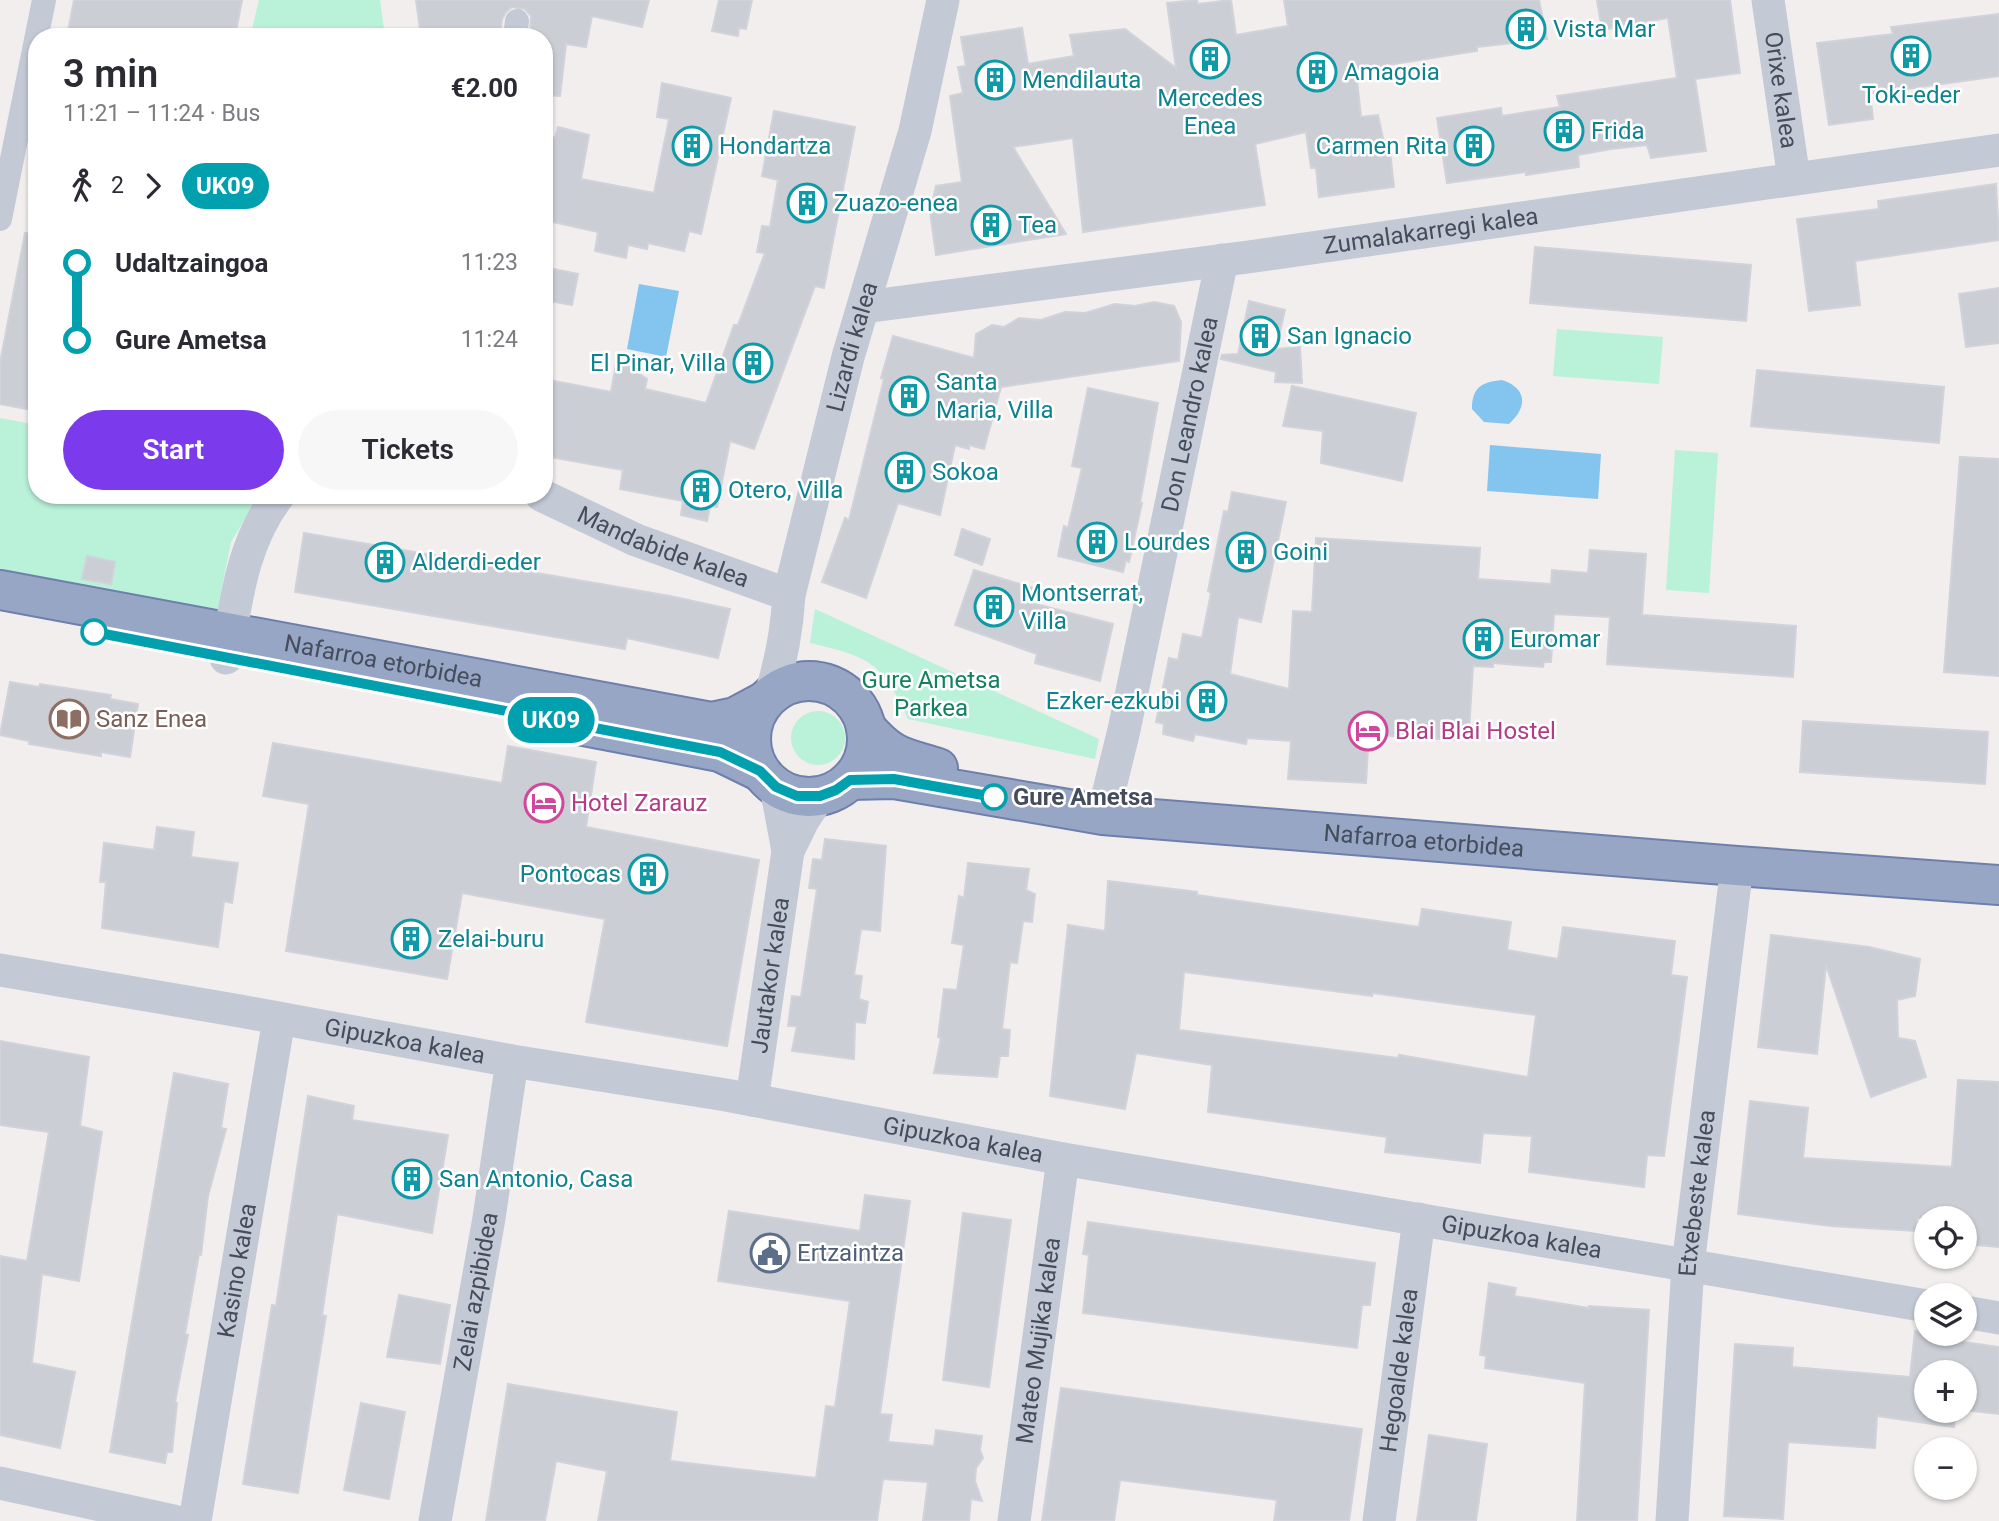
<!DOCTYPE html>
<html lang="en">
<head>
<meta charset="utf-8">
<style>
	:root { --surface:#fff; --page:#f7f7f7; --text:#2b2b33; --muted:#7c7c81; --accent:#7c3aed }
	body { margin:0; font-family:Roboto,sans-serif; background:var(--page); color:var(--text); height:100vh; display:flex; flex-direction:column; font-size:26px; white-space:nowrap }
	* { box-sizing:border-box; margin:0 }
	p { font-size:23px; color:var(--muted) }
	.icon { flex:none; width:38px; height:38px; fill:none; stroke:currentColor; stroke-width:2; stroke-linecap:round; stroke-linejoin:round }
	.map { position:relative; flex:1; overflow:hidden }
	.details { position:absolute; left:28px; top:28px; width:525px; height:476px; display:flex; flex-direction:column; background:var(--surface); border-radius:28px; box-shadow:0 2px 5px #0004 }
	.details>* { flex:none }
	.badge { padding:0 14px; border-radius:23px; font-size:24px; line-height:46px }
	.fabs { position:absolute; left:1914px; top:1206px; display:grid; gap:14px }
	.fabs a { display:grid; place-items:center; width:63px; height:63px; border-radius:50%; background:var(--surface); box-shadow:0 2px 5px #0004; font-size:35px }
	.map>.badge { position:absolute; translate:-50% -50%; box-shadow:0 0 0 4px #fff }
	.legs { display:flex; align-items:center; gap:10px; height:77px; padding:0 35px; font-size:23px }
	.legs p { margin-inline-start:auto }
	.summary { display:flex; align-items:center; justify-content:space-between; height:119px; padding:0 35px }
	h1 { font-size:38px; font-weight:600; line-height:52px }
	.action { display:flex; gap:14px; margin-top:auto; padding:14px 35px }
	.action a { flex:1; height:80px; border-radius:42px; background:var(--accent); color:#fff; font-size:28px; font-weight:600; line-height:80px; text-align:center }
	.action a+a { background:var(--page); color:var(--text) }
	ul { padding:0 35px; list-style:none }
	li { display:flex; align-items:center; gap:24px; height:77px; font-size:26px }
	li i { display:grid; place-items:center; width:10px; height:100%; margin:0 9px; background:currentColor }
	li i::after { content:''; width:18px; height:18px; margin:-9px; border:5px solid; border-radius:50%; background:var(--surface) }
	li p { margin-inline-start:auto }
	li:first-child i { background:linear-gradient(#0000 50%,currentColor 0) }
	li:last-child i { background:linear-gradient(currentColor 50%,#0000 0) }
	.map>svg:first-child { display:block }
	.green { fill:#b9f1d9 }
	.water { fill:#84c5f0 }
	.building { fill:#ccced6; stroke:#d1d2da; stroke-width:2; fill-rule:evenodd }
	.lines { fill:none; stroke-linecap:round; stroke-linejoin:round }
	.trunk-casing { stroke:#6e7fab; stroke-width:42 }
	.pedestrian { stroke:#c3cad6; stroke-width:24 }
	.minor { stroke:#c3cad6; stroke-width:33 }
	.trunk { stroke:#98a6c6; stroke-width:38 }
	.line-1-casing { stroke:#fff; stroke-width:16 }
	.line-1 { stroke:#00a0ae; stroke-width:10 }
	.stop-1-dot { fill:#fff; stroke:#00a0ae; stroke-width:3.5 }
	.labels { text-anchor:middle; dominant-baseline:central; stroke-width:5; stroke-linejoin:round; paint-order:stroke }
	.culture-label { font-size:24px; fill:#0d838f; stroke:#fff; text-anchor:start }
	.street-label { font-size:24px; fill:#454d5c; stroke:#fff }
	.park-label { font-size:24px; fill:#12815e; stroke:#fff }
	.education-label { font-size:24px; fill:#785e54; stroke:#fff; text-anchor:start }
	.hotel-label { font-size:24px; fill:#b23c85; stroke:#fff; text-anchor:start }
	.stop-label { font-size:24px; font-weight:bold; fill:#454d5c; stroke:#fff; text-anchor:start }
	.service-label { font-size:24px; fill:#4e5e75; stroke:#fff; text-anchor:start }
</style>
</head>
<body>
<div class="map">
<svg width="1999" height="1521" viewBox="0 0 1999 1521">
	<rect width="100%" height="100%" fill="#f1eeed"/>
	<!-- green -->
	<path class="green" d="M259,0h121l5,37h-135z
		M1557,329l106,8 -4,47 -106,-8z
		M0,418l37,7v70h222l-28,47 -14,70 -217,-39z
		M1675,450l43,3 -9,140 -43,-3z
		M815,609l284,130 -4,20 -187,-40c-26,-57 -38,-62 -98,-76z
		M791 738a27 27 0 1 1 54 0a27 27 0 1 1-54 0Z"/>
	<!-- water -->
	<path class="water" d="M639,284l40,7 -13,66 -39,-8z
		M1502,380c25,8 26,27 7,44l-25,-2 -12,-13c0,-22 10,-27 30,-29z
		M1490,445l111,9 -3,45 -111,-8z"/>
	<!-- building -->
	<path class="building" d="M74,0h168l-7,37h-168z
		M416,0h233l-7,27 -50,-11 -6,31 -20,-3 -6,52 -16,-1v-58h-14l1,-21 -6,-7 -13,-2 -6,5 -4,7 -2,18h-79z
		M719,0h33l-6,29 -7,-1 -1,8 -26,-5z
		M1197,0l1,4 33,-4 5,35 52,-9 -4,-26h255l8,39 -70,8v4l-121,19 5,47 17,-2 8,37 4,-1 4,36 -75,10 -3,-29h-5l-5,-36 -51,12 10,61 -182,27 -10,-94 -60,9 53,87 -130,21 -6,-43 6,-26 26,-4 -12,-86 13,-3 -5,-26 8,-1 -5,-29 61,-9 6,36 46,-8 -4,-21 55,-6 51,39 -9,-65z
		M1597,0h133l10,73 -45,6 11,72 -55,7 -4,-13 -36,4 -33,6 1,12 -53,8v-3l-79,11 -10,-65 64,-10 1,8 58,-9 -3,-11 120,-18 -9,-60 -66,12z
		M1999,14v62l-129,18 3,25 -44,6 -12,-82 76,-9 -2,-7z
		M662,83l69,15 -30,136 -12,-3 -5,20 -36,-8 -1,6 -19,-4 -2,13 -31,-7 3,-19 -54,-12v-85l11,3 3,-11 31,8 -8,44 73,14 15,-74 -12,-2z
		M774,111l81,16 -31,161 -9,-2 -61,163 -24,-8 -13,66 -7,-1 -3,15 -26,-6 2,-14 -63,-12 3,-19 -79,-14v-77l67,13 6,-33 30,20 -2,10 61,14 28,-78h4l27,-72 -8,-1 5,-26 8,1 8,-47 -16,-4z
		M1996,184l3,56 -144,21 5,44 -51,6 -12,-92 82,-10 -1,-8z
		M25,233l12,1v177l-37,-7v-41z
		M1535,247l216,18 -5,56 -216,-18z
		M544,267l34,7 -6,31 -28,-5z
		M1999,288v55l-33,4 -7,-53z
		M1249,301l36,9 -9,39 24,-2 2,36 -27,-1 1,-10 -55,-13 1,-4 16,-1z
		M1154,302l20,4 7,16 -2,39 -178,26 -17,62 -15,-4v4l-14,-4 -15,70 -42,-12 -32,95 -44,-16 23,-64 4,2 35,-141 -3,-1 12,-42 81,22 2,-24 16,-9 12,2 15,-9 22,2 24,-8 20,1 30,-9 20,2z
		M1757,370l187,17 -5,56 -188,-17z
		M1292,386l124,27 -14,68 -81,-18 2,-32 -40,-5z
		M1088,388l70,15 -18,100h2l-13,59 -3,-2 -3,12 -65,-16 6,-30 4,2 14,-60 -10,-2z
		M1960,457l39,2v217l-55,-4z
		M1232,492l54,10 -25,120 -23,-5 -8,57 59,15 4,-78 19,1 4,-74 164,10 -2,31 73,5 1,-14 36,3 2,-23 56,4 -4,61 154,11 -3,51 -186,-13 3,-47 -56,-3 -3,48h-7l-1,5 -50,-4v4l-20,-1 -4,65h-13l-1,9 -78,-5 -1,14h-8l-2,34 -78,-4 3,-38 -44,-3 -1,6 -51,-10 -2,7 -30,-7 1,-10 -8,-2 13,-64 9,2 5,-26 19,4 9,-45 -3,-2 16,-80 4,1z
		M962,529l28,10 -8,26 -27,-10z
		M304,533l366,63 60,13 -12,49 -91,-20 -2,11 -330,-57z
		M87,556l28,6 -4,22 -29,-5z
		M974,570l59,18 -5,14 85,22 -13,57 -65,-18 2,-9 -82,-29z
		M10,682l29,5 1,-3 71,11 -1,4 28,5 -8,53 -29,-5v4l-72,-12v-3l-29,-6z
		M1803,721l185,11 -3,52 -185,-12z
		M273,743l229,40 6,-37 88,16 -10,65 173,33 -32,186 -141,-24 19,-103 -143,-26 -15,86 -161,-28 23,-147 -46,-8z
		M157,827l37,5 -3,25 47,6 -6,40 -8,-2 -6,46 -116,-19 4,-46h-6l4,-39 50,7z
		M825,839l61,7 -6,85 -19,-2 -7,46 8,1 -3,23 9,3 -3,21 -10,-1 -1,37 -62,-8 5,-25h-9l4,-30 9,1 16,-108 -8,-1 4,-29 9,1z
		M968,863l61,6 -3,21 9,4 -3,28 -9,-1 -6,42 -7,-1 -8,67 8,1 -2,26h-8l-3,21 -63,-4 7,-35 -3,-1 6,-48 13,1 7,-45 -12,-2 7,-47 5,2z
		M1108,881l89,11v3l222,32 3,-18 89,13 -4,28 51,9 5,-32 112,14 -4,34 16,2 -23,179 -17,-1 -3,32 -115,-15 3,-36 -49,-3 -3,30 -95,-11 2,-15 -179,-25 4,-47 -76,-12 -11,56 -75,-13 18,-171 37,6zM1184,972l188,24 1,-3 163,22 -8,62 -129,-22 -1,3 -219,-28z
		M1771,935l98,12 51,12 -5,37 -18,4 1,38 17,3 11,36 -55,20 -45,-132 -9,89 -59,-7z
		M0,1041l89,16 -9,69 22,6 -23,149 -37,-7 -10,89 43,9 -15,76 -60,-13v-179l27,5 22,-129 -49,-7z
		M174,1073l54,11 -7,44 5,1 -18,67 -7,59 -2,-1 -14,80 3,1 -13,67 2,1 -5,49h-5l-2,11 -55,-11z
		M1958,1080l41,2v165l-34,-3v-26h-48l-1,13 -85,-5 -93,-12 12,-113 58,7 -5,50 149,9z
		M308,1096l46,10 -2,14 96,15 -16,98 -95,-19 -15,101 4,1 -28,177 -55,-9 29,-179 4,1z
		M865,1195l45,6 -30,213 12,1 -4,27 46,4 2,-16 46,6 -2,14 3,8 -7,10 -1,13 7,20 -11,-2 -2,22h-46l5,-39 -45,-3 -6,42h-279l9,-50 -51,-10 -11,60h-59l22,-137 169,28 -7,49 146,17 10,-72 9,1 15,-106 -132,-20 11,-70 131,20z
		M963,1213l48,7 -22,167 -46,-7z
		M1088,1222l287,41 -5,42h-8l-5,43 -274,-35 6,-58 -6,-1z
		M1489,1283l27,5 -2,8 75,12v-2l60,4 -12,211h-60l8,-138 -100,-15 1,-12 -6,-1z
		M399,1295l51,10 -10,59 -53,-7z
		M1915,1331l49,7 -1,4 36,5v67l-34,-4v-38h-38v38h29l-2,17 -77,-11 -2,32 -87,-6 -5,77 -59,-3 11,-172 58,4 -1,19 118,10z
		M1061,1388l301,41 -13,92h-75l3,-21 -157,-20 -6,41h-72z
		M361,1403l44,9 -16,87 -45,-9z
		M1429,1435l58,9 -11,77h-59z"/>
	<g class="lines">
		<defs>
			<g id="trunk">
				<path id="s13" d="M0,590l711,132 24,-5 28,-15"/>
				<circle cx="809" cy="739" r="58"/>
				<path d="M542,718l178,34 39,19"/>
				<path d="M866,728c26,30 36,29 72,40"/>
				<path id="s14" d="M850,780l44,-1 209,36 634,51 262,19"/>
			</g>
		</defs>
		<!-- trunk casing -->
		<use href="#trunk" class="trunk-casing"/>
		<!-- pedestrian -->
		<path class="pedestrian" d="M515,37l2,-16
			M0,219l44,-219"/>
		<!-- minor -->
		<g class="minor">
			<path id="s1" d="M1768,0l26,179"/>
			<path id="s2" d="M864,307l384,-50 751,-107"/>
			<path id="s3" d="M541,495l95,45 153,55"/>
			<path d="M226,658c10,-56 16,-116 53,-163"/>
			<path id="s4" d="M771,694c10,-32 16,-65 18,-99l59,-238 67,-226 28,-131"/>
			<path d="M776,787l12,64"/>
			<path id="s5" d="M1103,815l21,-85 98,-470"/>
			<path id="s6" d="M0,970l240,41 272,50 214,34 337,64 864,147"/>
			<path id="s7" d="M752,1100l36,-249 15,-31 16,-24"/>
			<path d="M1965,1312l34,6"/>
			<path d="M0,1483l174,38"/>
			<path id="s8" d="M195,1521l84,-502"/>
			<path id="s9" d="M435,1521l54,-303 23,-157"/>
			<path id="s10" d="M1014,1521l49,-362"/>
			<path id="s11" d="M1379,1521l40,-302"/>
			<path id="s12" d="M1672,1521l16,-256 49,-399"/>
		</g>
		<!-- trunk -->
		<use href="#trunk" class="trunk"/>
	</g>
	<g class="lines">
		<defs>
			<path id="line-1" d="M94,632l626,120 40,19 16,16 21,9h23l16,-6 14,-10 44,-1 100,18"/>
		</defs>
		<!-- line-1 casing -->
		<use href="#line-1" class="line-1-casing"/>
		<!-- line-1 -->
		<use href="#line-1" class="line-1"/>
	</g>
	<!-- icons -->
	<defs>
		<symbol id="building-ring" viewBox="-11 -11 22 22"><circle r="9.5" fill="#fff" stroke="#0f9aa8" stroke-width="1.5"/><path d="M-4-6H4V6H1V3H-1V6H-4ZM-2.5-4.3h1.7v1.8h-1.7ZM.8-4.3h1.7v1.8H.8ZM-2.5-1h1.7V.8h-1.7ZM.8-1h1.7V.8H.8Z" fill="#0f9aa8"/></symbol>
		<symbol id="library-ring" viewBox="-11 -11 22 22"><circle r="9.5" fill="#fff" stroke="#8d6e63" stroke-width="1.5"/><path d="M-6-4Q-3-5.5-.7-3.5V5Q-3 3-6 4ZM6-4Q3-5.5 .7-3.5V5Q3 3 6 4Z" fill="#8d6e63"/></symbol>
		<symbol id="hotel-ring" viewBox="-11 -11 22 22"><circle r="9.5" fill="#fff" stroke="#d1479c" stroke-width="1.5"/><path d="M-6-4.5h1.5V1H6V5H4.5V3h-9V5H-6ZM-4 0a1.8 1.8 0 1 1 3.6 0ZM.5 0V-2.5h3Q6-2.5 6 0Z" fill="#d1479c"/></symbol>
		<symbol id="civic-ring" viewBox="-11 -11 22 22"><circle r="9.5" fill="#fff" stroke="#5c6f8a" stroke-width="1.5"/><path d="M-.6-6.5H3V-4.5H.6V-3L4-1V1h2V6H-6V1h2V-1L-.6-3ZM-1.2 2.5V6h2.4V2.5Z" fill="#5c6f8a"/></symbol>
	</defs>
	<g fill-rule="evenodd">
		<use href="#building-ring" x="1504" y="7" width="44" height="44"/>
		<use href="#building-ring" x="1889" y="34" width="44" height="44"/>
		<use href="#building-ring" x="1188" y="37" width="44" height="44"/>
		<use href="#building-ring" x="1295" y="50" width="44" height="44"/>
		<use href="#building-ring" x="973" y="58" width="44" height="44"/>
		<use href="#building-ring" x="1542" y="109" width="44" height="44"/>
		<use href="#building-ring" x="670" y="124" width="44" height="44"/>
		<use href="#building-ring" x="1452" y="124" width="44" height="44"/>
		<use href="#building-ring" x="785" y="181" width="44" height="44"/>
		<use href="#building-ring" x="969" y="203" width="44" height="44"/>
		<use href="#building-ring" x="1238" y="314" width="44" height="44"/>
		<use href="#building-ring" x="731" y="341" width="44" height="44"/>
		<use href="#building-ring" x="887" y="374" width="44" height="44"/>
		<use href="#building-ring" x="883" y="450" width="44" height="44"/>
		<use href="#building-ring" x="679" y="468" width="44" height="44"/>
		<use href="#building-ring" x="1075" y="520" width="44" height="44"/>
		<use href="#building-ring" x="1224" y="530" width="44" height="44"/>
		<use href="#building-ring" x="363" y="540" width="44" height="44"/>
		<use href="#building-ring" x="972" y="585" width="44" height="44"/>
		<use href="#building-ring" x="1461" y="617" width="44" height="44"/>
		<use href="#building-ring" x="1185" y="679" width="44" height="44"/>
		<use href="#library-ring" x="47" y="697" width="44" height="44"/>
		<use href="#hotel-ring" x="1346" y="709" width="44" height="44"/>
		<use href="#hotel-ring" x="522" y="781" width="44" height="44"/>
		<use href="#building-ring" x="626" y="852" width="44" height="44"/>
		<use href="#building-ring" x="389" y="917" width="44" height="44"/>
		<use href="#building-ring" x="390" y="1157" width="44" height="44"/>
		<use href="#civic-ring" x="748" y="1231" width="44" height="44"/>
	</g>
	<!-- markers -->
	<g class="stop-1-dot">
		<circle cx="94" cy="632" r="12"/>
		<circle cx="994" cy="797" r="12"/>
	</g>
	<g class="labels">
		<!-- culture labels -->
		<g class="culture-label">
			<text x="1553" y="29">Vista Mar</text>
			<text x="1344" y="72">Amagoia</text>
			<text x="1022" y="80">Mendilauta</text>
			<text x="1911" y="95" text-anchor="middle">Toki-eder</text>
			<text x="1210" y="98" text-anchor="middle">Mercedes<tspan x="1210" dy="28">Enea</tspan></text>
			<text x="1591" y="131">Frida</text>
			<text x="719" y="146">Hondartza</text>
			<text x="1447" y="146" text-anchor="end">Carmen Rita</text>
			<text x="834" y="203">Zuazo-enea</text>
			<text x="1018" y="225">Tea</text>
			<text x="1287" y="336">San Ignacio</text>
			<text x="726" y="363" text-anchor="end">El Pinar, Villa</text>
			<text x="936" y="382">Santa<tspan x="936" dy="28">Maria, Villa</tspan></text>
			<text x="932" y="472">Sokoa</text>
			<text x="728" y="490">Otero, Villa</text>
			<text x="1124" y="542">Lourdes</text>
			<text x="1273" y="552">Goini</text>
			<text x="412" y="562">Alderdi-eder</text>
			<text x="1021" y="593">Montserrat,<tspan x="1021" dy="28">Villa</tspan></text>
			<text x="1510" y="639">Euromar</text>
			<text x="1180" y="701" text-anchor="end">Ezker-ezkubi</text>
			<text x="621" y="874" text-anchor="end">Pontocas</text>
			<text x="438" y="939">Zelai-buru</text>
			<text x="439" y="1179">San Antonio, Casa</text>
		</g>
		<!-- street labels -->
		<g class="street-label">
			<text stroke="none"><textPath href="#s1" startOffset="91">Orixe kalea</textPath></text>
			<text stroke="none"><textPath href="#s2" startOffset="572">Zumalakarregi kalea</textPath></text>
			<text stroke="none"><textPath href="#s4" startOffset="357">Lizardi kalea</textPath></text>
			<text stroke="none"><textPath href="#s5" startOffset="410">Don Leandro kalea</textPath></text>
			<text stroke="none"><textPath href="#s3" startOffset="133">Mandabide kalea</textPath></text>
			<text stroke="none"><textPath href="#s13" startOffset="390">Nafarroa etorbidea</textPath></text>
			<text stroke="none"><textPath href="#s14" startOffset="578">Nafarroa etorbidea</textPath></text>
			<text stroke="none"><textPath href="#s7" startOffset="126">Jautakor kalea</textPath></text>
			<text stroke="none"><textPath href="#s6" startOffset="411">Gipuzkoa kalea</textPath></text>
			<text stroke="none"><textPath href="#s6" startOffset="978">Gipuzkoa kalea</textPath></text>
			<text stroke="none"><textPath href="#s12" startOffset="329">Etxebeste kalea</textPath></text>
			<text stroke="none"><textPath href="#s6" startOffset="1545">Gipuzkoa kalea</textPath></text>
			<text stroke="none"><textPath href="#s8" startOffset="254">Kasino kalea</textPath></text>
			<text stroke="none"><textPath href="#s9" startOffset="233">Zelai azpibidea</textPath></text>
			<text stroke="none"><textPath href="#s10" startOffset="182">Mateo Mujika kalea</textPath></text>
			<text stroke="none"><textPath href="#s11" startOffset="152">Hegoalde kalea</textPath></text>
		</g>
		<!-- park labels -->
		<g class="park-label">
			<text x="931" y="680">Gure Ametsa<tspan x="931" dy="28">Parkea</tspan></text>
		</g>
		<!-- education labels -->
		<g class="education-label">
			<text x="96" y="719">Sanz Enea</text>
		</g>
		<!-- hotel labels -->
		<g class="hotel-label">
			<text x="1395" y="731">Blai Blai Hostel</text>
			<text x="571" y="803">Hotel Zarauz</text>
		</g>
		<!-- stop labels -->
		<g class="stop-label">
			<text x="1013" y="797">Gure Ametsa</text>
		</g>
		<!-- service labels -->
		<g class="service-label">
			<text x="797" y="1253">Ertzaintza</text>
		</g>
	</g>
</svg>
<div class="fabs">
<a><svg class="icon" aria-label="locate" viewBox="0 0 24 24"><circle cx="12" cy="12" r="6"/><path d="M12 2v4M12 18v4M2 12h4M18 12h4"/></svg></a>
<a><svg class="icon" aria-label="layers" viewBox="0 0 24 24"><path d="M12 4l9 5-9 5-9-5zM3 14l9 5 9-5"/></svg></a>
<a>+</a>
<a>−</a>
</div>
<b class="badge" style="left:551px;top:720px;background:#00a0ae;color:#fff">UK09</b>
<section class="details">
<div class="summary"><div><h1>3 min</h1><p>11:21 – 11:24 · Bus</p></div><b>€2.00</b></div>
<div class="legs"><svg class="icon" aria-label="walk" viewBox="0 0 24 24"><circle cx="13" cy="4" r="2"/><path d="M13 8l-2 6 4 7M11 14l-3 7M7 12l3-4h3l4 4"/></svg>2<svg class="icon" aria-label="forward" viewBox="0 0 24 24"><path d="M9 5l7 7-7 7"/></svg><b class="badge" style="background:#00a0ae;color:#fff">UK09</b></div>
<ul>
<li><i style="color:#00a0ae"></i><b>Udaltzaingoa</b><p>11:23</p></li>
<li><i style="color:#00a0ae"></i><b>Gure Ametsa</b><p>11:24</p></li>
</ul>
<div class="action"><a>Start</a><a>Tickets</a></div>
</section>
</div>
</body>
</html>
